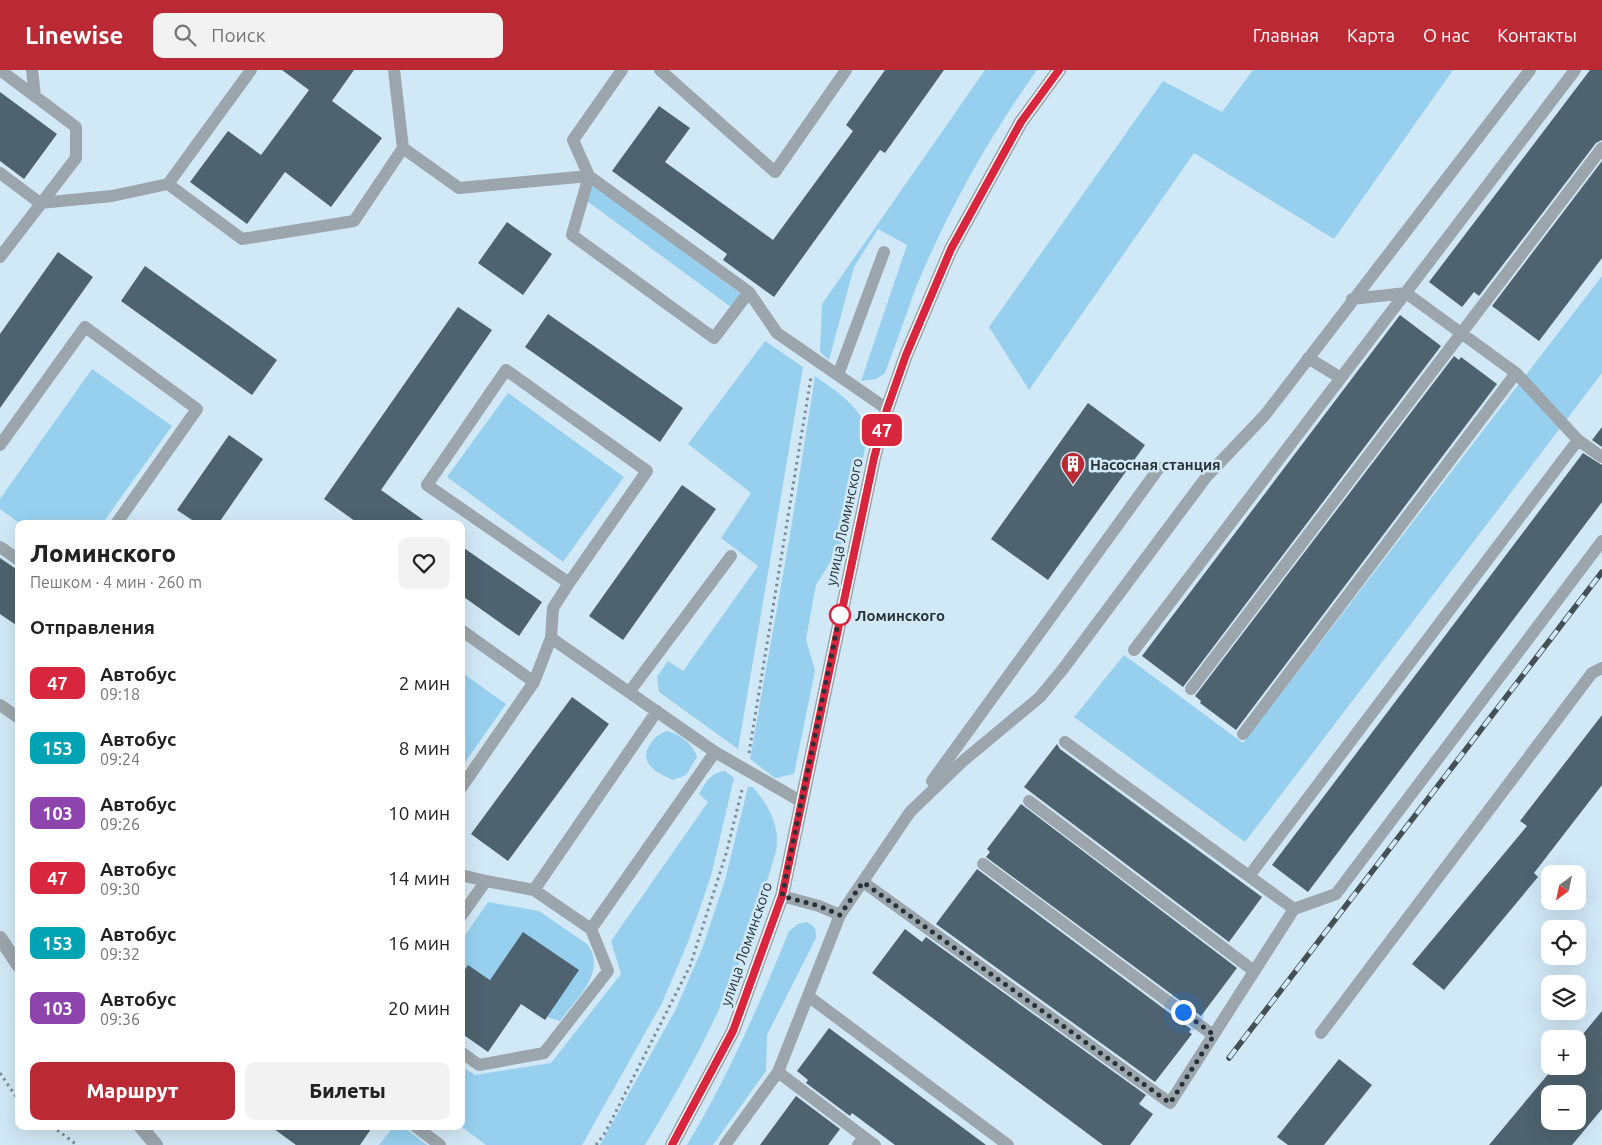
<!DOCTYPE html>
<html lang="ru">
<head>
<meta charset="utf-8">
<style>
	:root { --surface:#fff; --page:#f2f2f2; --text:#222; --muted:#767676; --accent:#ba2934 }
	body { margin:0; font-family:Ubuntu,sans-serif; background:var(--page); color:var(--text); height:100vh; display:flex; flex-direction:column; font-size:19px; white-space:nowrap }
	* { box-sizing:border-box; margin:0 }
	p { font-size:16px; color:var(--muted) }
	.icon { flex:none; width:28px; height:28px; fill:none; stroke:currentColor; stroke-width:2; stroke-linecap:round; stroke-linejoin:round }
	.map { position:relative; flex:1; overflow:hidden }
	.details { position:absolute; left:15px; top:450px; width:450px; height:610px; display:flex; flex-direction:column; background:var(--surface); border-radius:10px; box-shadow:0 5px 20px #0002 }
	.details>* { flex:none }
	.badge { padding:0 10px; border-radius:8px; font-size:18px; line-height:32px }
	.needle { width:32px; rotate:213deg }
	.controls { position:absolute; left:1541px; top:795px; display:grid; gap:10px }
	.controls a { display:grid; place-items:center; width:45px; height:45px; border-radius:10px; background:var(--surface); box-shadow:0 5px 20px #0002; font-size:25px }
	.you { position:absolute; width:25px; height:25px; margin:-12px; border:4px solid #fff; border-radius:50%; background:#1a73e8; box-shadow:0 0 0 8px #1a73e833 }
	.map>.badge { position:absolute; translate:-50% -50%; box-shadow:0 0 0 2px #fff }
	h2 { padding:0 15px; font-size:19px; line-height:45px }
	.round { display:grid; place-items:center; flex:none; width:52px; height:52px; border-radius:10px; background:var(--page) }
	.summary { display:flex; align-items:center; justify-content:space-between; height:85px; padding:0 15px }
	h1 { font-size:24px; font-weight:800; line-height:38px }
	.button { display:flex; gap:10px; margin-top:auto; padding:10px 15px }
	.button a { flex:1; height:58px; border-radius:10px; background:var(--accent); color:#fff; font-size:20px; font-weight:800; line-height:58px; text-align:center }
	.button a+a { background:var(--page); color:var(--text) }
	ul { padding:0; list-style:none }
	li { display:flex; align-items:center; gap:15px; height:65px; padding:0 15px }
	li div { flex:1 }
	li b { display:block; font-size:19px }
	li em { font-style:normal }
	li .badge { min-width:55px; font-weight:700; text-align:center }
	header { display:flex; align-items:center; gap:30px; box-sizing:border-box; height:70px; padding:0 25px; background:var(--accent); color:#fff }
	header strong { font-size:24px }
	nav { display:flex; gap:28px; margin-inline-start:auto; font-size:18px }
	.search { width:350px; height:45px; background:var(--page); display:flex; align-items:center; gap:12px; box-sizing:border-box; padding:0 18px; border-radius:10px; color:var(--muted); font-size:19px }
	.map>svg:first-child { display:block }
	.green { fill:#97d0ef }
	.building { fill:#4e636f; fill-rule:evenodd }
	.lines { fill:none; stroke-linecap:round; stroke-linejoin:round }
	.path { stroke:#7b8c95; stroke-width:3; stroke-dasharray:2.5 4; stroke-linecap:butt }
	.service { stroke:#9ba5ab; stroke-width:12 }
	.tertiary { stroke:#9ba5ab; stroke-width:14 }
	.rail-casing { stroke:#445056; stroke-width:5.5 }
	.rail { stroke:#d1e8f6; stroke-width:4; stroke-dasharray:11; stroke-linecap:butt }
	.line-casing { stroke:#fff; stroke-width:11 }
	.line { stroke:#d7263d; stroke-width:8 }
	.walk { stroke:#283237; stroke-width:5; stroke-dasharray:0 9 }
	.stop-dot { fill:#fff; stroke:#d7263d; stroke-width:2.5 }
	.labels { text-anchor:middle; dominant-baseline:central; stroke-width:5; stroke-linejoin:round; paint-order:stroke }
	.poi-label { font-size:15px; font-weight:bold; fill:#283237; stroke:#d1e8f6; text-anchor:start }
	.street-label { font-size:15px; fill:#283237; stroke:#d1e8f6 }
	.stop-label { font-size:15px; font-weight:bold; fill:#283237; stroke:#d1e8f6; text-anchor:start }
</style>
</head>
<body>
<header>
<strong>Linewise</strong>
<div class="search"><svg class="icon" aria-label="search" viewBox="0 0 24 24"><circle cx="10" cy="10" r="6"/><path d="M15 15l6 6"/></svg>Поиск</div>
<nav><a>Главная</a><a>Карта</a><a>О нас</a><a>Контакты</a></nav>
</header>
<div class="map">
<svg width="1602" height="1075" viewBox="0 0 1602 1075">
	<rect width="100%" height="100%" fill="#d1e8f6"/>
	<!-- green -->
	<path class="green" d="M985,0h52c-47,65 -92,146 -122,220 -10,28 -20,56 -30,83l-9,6 -15,2 46,-136 -29,-16 -24,38 -25,93 -9,-8 2,-48z
		M1253,0h200l-119,169 -140,-86 -165,237 -40,-63 174,-246 59,31z
		M592,114l149,110 -10,13 -144,-106z
		M1602,206v97l-357,469 -171,-125 50,-62 119,88z
		M765,271l38,26 -65,382 -79,-57 -2,-15 11,-16 15,10 75,-105 -37,-28 30,-45 -63,-49z
		M92,299l80,57 -70,98h-81l-21,-15v-10z
		M815,306c25,18 42,28 54,56l-26,110 -27,43 -10,54 9,32 -21,103 -19,4 -25,-19 40,-224z
		M508,323l116,84 -61,85 -116,-85z
		M461,602l45,32 -45,64z
		M667,661c13,3 26,13 30,26l-11,18 -13,5c-17,-7 -36,-18 -22,-37 5,-7 8,-9 16,-12z
		M725,701l9,7 -23,98 -23,66 -26,61 -80,142h-96l-25,-19v-60l14,9 76,-12 70,-89 -10,-33 97,-139 -9,-8c7,-12 11,-21 26,-23z
		M748,717h5c13,16 24,32 24,54 0,13 -8,31 -11,44 -26,93 -71,178 -121,260h-45l75,-134 27,-62 23,-69z
		M488,832l51,9 48,33c21,27 -11,55 -27,77l-13,-4 -79,-52 -7,10v-34z
		M806,852c9,3 10,7 10,16l-49,97 -1,36 -53,74h-26c41,-68 72,-140 102,-214l9,-7z
		M394,1056h8l25,19h-48z"/>
	<!-- building -->
	<path class="building" d="M282,0h72l-22,31 50,37 -51,69 -46,-35 -38,52 -57,-42 38,-51 33,24 48,-65z
		M885,0h59l-59,83 -5,-3 -106,147 -51,-37 4,-6 -115,-83 47,-65 31,22 -25,34 108,78 80,-109 -7,-6z
		M1590,0h12v70l-6,3 -117,153 -5,-4 -12,15 -33,-25z
		M0,22l57,42 -33,45 -24,-18z
		M1602,91v97l-63,83 -47,-35z
		M507,152l45,32 -29,41 -45,-32z
		M58,182l35,25 -93,131v-74z
		M145,196l132,94 -25,35 -131,-94z
		M458,237l34,23 -111,160 48,34h-70l-35,-25z
		M548,244l135,94 -23,34 -135,-95z
		M1400,245l41,31 -258,341 -41,-31z
		M1454,286l5,4 2,-3 36,27 -261,346 -36,-27 1,-2 -6,-5z
		M1088,333l57,42 -97,135 -57,-41z
		M1602,357v20l-10,-7z
		M229,365l34,24 -45,65h-20l-21,-14z
		M1583,383l19,12v37l-294,390 -36,-27z
		M682,415l34,24 -93,131 -34,-24z
		M461,476l81,56 -23,34 -58,-41z
		M0,488l19,13v56l-19,-13z
		M572,627l37,27 -101,137 -37,-27z
		M1602,645v70l-68,88 4,4 -94,113 -32,-26 115,-138 -7,-5z
		M1057,674l3,5 202,148 -33,45 -205,-155z
		M1021,734l216,164 -36,48 -215,-159 4,-5 -3,-3z
		M977,799l214,160 -2,3 3,2 -37,48 -219,-158z
		M905,859l17,13 4,-5 220,158 -7,9 14,10 -23,31h-27l-231,-172z
		M523,862l56,38 -34,50 -24,-16 -33,48 -27,-19v-58l7,-10 22,15z
		M1602,941v98l-30,36h-83l66,-79h23v-26zM1550,1024h28v27h-28z
		M829,958l157,117h-91l-43,-32 -2,3 -44,-33 2,-3 -11,-9z
		M1339,989l33,26 -48,60h-36l-11,-8z
		M796,1026l44,33 -12,16h-68z
		M270,1056h103l-13,19h-64z"/>
	<g class="lines">
		<!-- path -->
		<path class="path" d="M749,683l62,-376
			M0,1003l19,28
			M52,1056l25,19
			M596,1075l9,-12 85,-167 36,-112 17,-68"/>
		<!-- service -->
		<path class="service" d="M32,0l3,26
			M622,0l-49,70 16,36 160,116 28,41 110,76
			M660,0l115,102 71,-102
			M403,78l56,40 130,-12 -17,59 142,103 35,-46
			M0,103l40,30 72,-7 56,-12 83,-114
			M168,114l74,55 112,-18 49,-73 -9,-78
			M0,187l76,-99v-31l-76,-57
			M1308,288l33,20
			M1516,303l62,67 24,17
			M838,305l46,-123
			M0,375l85,-118 112,82 -81,115
			M0,477l19,13
			M569,513l78,-112 -141,-101 -79,115 142,98 -16,25 -2,30 164,114 87,50
			M461,560l73,52
			M1134,580l441,-580
			M1191,619l411,-541
			M630,621l101,-135
			M0,635l19,13
			M1243,664l273,-361 -110,-80 -54,6
			M1065,672l229,167
			M932,711l227,-313
			M461,718l73,-106 17,-44
			M1029,731l225,170
			M983,794l230,171
			M461,805l25,6
			M1249,806l329,-436
			M863,812l307,221 124,-194 42,-15 266,-353
			M534,820l57,39
			M782,826l37,10 21,9
			M461,846l25,-35 48,9 123,-179
			M808,926l200,149
			M1321,963l271,-360 10,-5
			M461,982l18,13 65,-12 64,-82 -17,-42 124,-177
			M778,1002l86,65 -6,8
			M415,1056l25,19
			M864,1067l11,8
			M725,1075l53,-73 62,-157 70,-103 53,-51 77,-64 23,-28 144,-193 58,-61 265,-345"/>
		<!-- tertiary -->
		<path class="tertiary" d="M0,868l19,28
			M140,1056l16,19
			M672,1075l61,-114 49,-135 92,-438 13,-49 19,-54 45,-106 70,-127 38,-52"/>
		<defs>
			<path id="rail" d="M1229,988l373,-486"/>
		</defs>
		<!-- rail casing -->
		<use href="#rail" class="rail-casing"/>
		<!-- rail -->
		<use href="#rail" class="rail"/>
	</g>
	<g class="lines">
		<defs>
			<path id="line" d="M672,1075l61,-114 49,-135 92,-438 13,-49 19,-54 45,-106 70,-127 38,-52"/>
		</defs>
		<!-- line casing -->
		<use href="#line" class="line-casing"/>
		<!-- line -->
		<use href="#line" class="line"/>
		<!-- walk -->
		<path class="walk" d="M840,545l1,-6 -59,287 37,10 21,9 23,-33 307,221 44,-68 -31,-23"/>
	</g>
	<!-- icons -->
	<defs>
		<symbol id="building-pin" viewBox="-11 -11 22 30"><path d="M0 17L-7.5 6A9.5 9.5 0 1 1 7.5 6Z" fill="#ba2934" stroke="#d1e8f6"/><path d="M-4-6H4V6H1V3H-1V6H-4ZM-2.5-4.3h1.7v1.8h-1.7ZM.8-4.3h1.7v1.8H.8ZM-2.5-1h1.7V.8h-1.7ZM.8-1h1.7V.8H.8Z" fill="#fff"/></symbol>
	</defs>
	<g fill-rule="evenodd">
		<use href="#building-pin" x="1059" y="380" width="28" height="38"/>
	</g>
	<!-- markers -->
	<circle class="stop-dot" cx="840" cy="545" r="10"/>
	<g class="labels">
		<!-- poi labels -->
		<g class="poi-label">
			<text x="1090" y="394">Насосная станция</text>
		</g>
		<!-- street labels -->
		<g class="street-label">
			<text transform="translate(844 452) rotate(-78)">улица Ломинского</text>
			<text transform="translate(746 874) rotate(-71)">улица Ломинского</text>
		</g>
		<!-- stop labels -->
		<g class="stop-label">
			<text x="855" y="545">Ломинского</text>
		</g>
	</g>
</svg>
<div class="controls">
<a><svg class="needle" viewBox="-14 -14 28 28"><path d="M0-13l5 13h-10z" fill="#e53935"/><path d="M0 13l5-13h-10z" fill="#767676"/></svg></a>
<a><svg class="icon" aria-label="locate" viewBox="0 0 24 24"><circle cx="12" cy="12" r="6"/><path d="M12 2v4M12 18v4M2 12h4M18 12h4"/></svg></a>
<a><svg class="icon" aria-label="layers" viewBox="0 0 24 24"><path d="M12 4l9 5-9 5-9-5zM3 14l9 5 9-5"/></svg></a>
<a>+</a>
<a>−</a>
</div>
<div class="you" style="left:1183px;top:942px"></div>
<b class="badge" style="left:882px;top:360px;background:#d7263d;color:#fff">47</b>
<section class="details">
<div class="summary"><div><h1>Ломинского</h1><p>Пешком · 4 мин · 260 m</p></div><a class="round"><svg class="icon" aria-label="heart" viewBox="0 0 24 24"><path d="M12 20l-8-8c-3-5 5-10 8-4 3-6 11-1 8 4z"/></svg></a></div>
<h2>Отправления</h2>
<ul>
<li><span class="badge" style="background:#d7263d;color:#fff">47</span><div><b>Автобус</b><p>09:18</p></div><em>2 мин</em></li>
<li><span class="badge" style="background:#00a3b4;color:#fff">153</span><div><b>Автобус</b><p>09:24</p></div><em>8 мин</em></li>
<li><span class="badge" style="background:#8e44ad;color:#fff">103</span><div><b>Автобус</b><p>09:26</p></div><em>10 мин</em></li>
<li><span class="badge" style="background:#d7263d;color:#fff">47</span><div><b>Автобус</b><p>09:30</p></div><em>14 мин</em></li>
<li><span class="badge" style="background:#00a3b4;color:#fff">153</span><div><b>Автобус</b><p>09:32</p></div><em>16 мин</em></li>
<li><span class="badge" style="background:#8e44ad;color:#fff">103</span><div><b>Автобус</b><p>09:36</p></div><em>20 мин</em></li>
</ul>
<div class="button"><a>Маршрут</a><a>Билеты</a></div>
</section>
</div>
</body>
</html>
